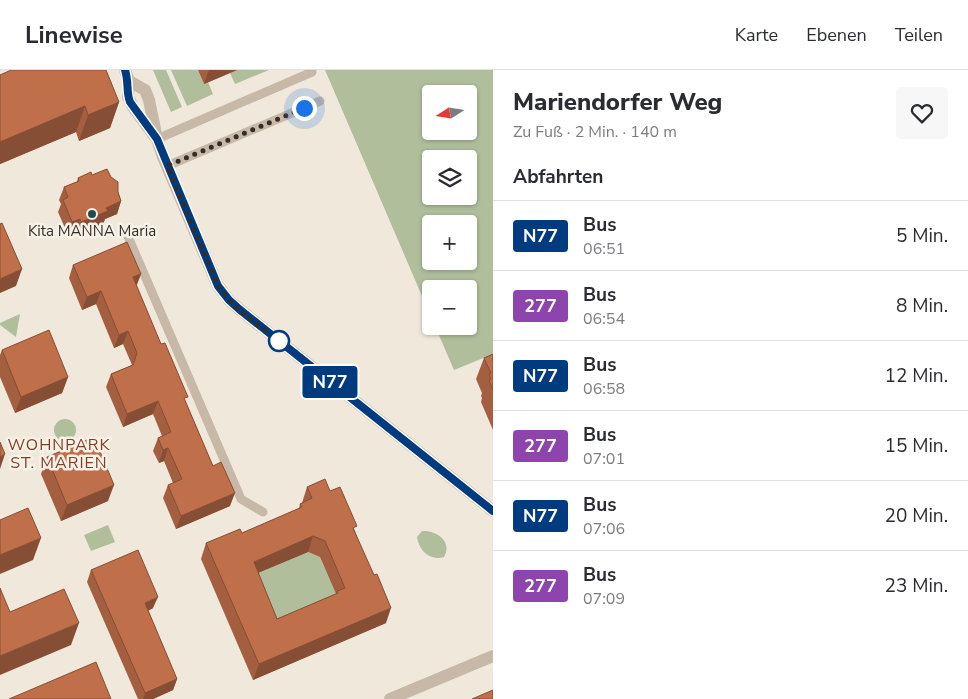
<!DOCTYPE html>
<html lang="de">
<head>
<meta charset="utf-8">
<style>
	:root { --surface:#fff; --page:#f7f7f7; --text:#2b2b33; --muted:#7c7c81; --line:#e1e1e2 }
	body { margin:0; font-family:"Nunito Sans",sans-serif; background:var(--page); color:var(--text); height:100vh; display:flex; flex-direction:column; font-size:19px; white-space:nowrap }
	* { box-sizing:border-box; margin:0 }
	p { font-size:16px; color:var(--muted) }
	.icon { flex:none; width:28px; height:28px; fill:none; stroke:currentColor; stroke-width:2; stroke-linecap:round; stroke-linejoin:round }
	.map { position:relative; flex:1; overflow:hidden }
	.panel { display:flex; flex-direction:column; background:var(--surface); width:475px }
	.panel>* { flex:none }
	.badge { padding:0 10px; border-radius:4px; font-size:18px; line-height:32px }
	.needle { width:32px; rotate:258deg }
	.tools { position:absolute; left:422px; top:15px; display:grid; gap:10px }
	.tools a { display:grid; place-items:center; width:55px; height:55px; border-radius:5px; background:var(--surface); box-shadow:0 1px 4px #0004; font-size:25px }
	.you { position:absolute; width:25px; height:25px; margin:-12px; border:4px solid #fff; border-radius:50%; background:#1a73e8; box-shadow:0 0 0 8px #1a73e833 }
	.map>.badge { position:absolute; translate:-50% -50%; box-shadow:0 0 0 2px #fff }
	h2 { padding:0 20px; font-size:19px; line-height:45px }
	.round { display:grid; place-items:center; flex:none; width:52px; height:52px; border-radius:5px; background:var(--page) }
	.headline { display:flex; align-items:center; justify-content:space-between; height:85px; padding:0 20px }
	h1 { font-size:24px; font-weight:800; line-height:38px }
	ul { padding:0; list-style:none }
	li { display:flex; align-items:center; gap:15px; height:70px; padding:0 20px; border-top:1px solid var(--line) }
	li div { flex:1 }
	li b { display:block; font-size:19px }
	li em { font-style:normal }
	li .badge { min-width:55px; font-weight:700; text-align:center }
	header { display:flex; align-items:center; gap:30px; box-sizing:border-box; height:70px; padding:0 25px; background:var(--surface); border-bottom:1px solid var(--line) }
	header strong { font-size:24px }
	nav { display:flex; gap:28px; margin-inline-start:auto; font-size:18px }
	main { display:flex; flex:1; min-height:0 }
	.map>svg:first-child { display:block }
	.green { fill:#b0be9c; fill-rule:evenodd }
	.lines { fill:none; stroke-linecap:round; stroke-linejoin:round }
	.service { stroke:#c7b8a8; stroke-width:9 }
	.minor { stroke:#c7b8a8; stroke-width:12 }
	.tertiary { stroke:#c7b8a8; stroke-width:12 }
	.wall { fill:#a45f40; fill-rule:evenodd }
	.shaded-wall { fill:#864e34 }
	.building { fill:#bf6f4a; stroke:#864e34; fill-rule:evenodd }
	.line-casing { stroke:#fff; stroke-width:11 }
	.line { stroke:#003b80; stroke-width:8 }
	.walk { stroke:#342d28; stroke-width:5; stroke-dasharray:0 9 }
	.poi-dot { fill:#204c53; stroke:#f8f1e7; stroke-width:2 }
	.stop-dot { fill:#fff; stroke:#003b80; stroke-width:2.5 }
	.labels { text-anchor:middle; dominant-baseline:central; stroke-width:5; stroke-linejoin:round; paint-order:stroke }
	.poi-label { font-size:15px; fill:#342d28; stroke:#f8f1e7 }
	.neighbourhood-label { font-size:16px; letter-spacing:1px; fill:#7f4125; stroke:#f8f1e7 }
</style>
</head>
<body>
<header>
<strong>Linewise</strong>
<nav><a>Karte</a><a>Ebenen</a><a>Teilen</a></nav>
</header>
<main>
<div class="map">
<svg width="493" height="629" viewBox="0 0 493 629">
	<rect width="100%" height="100%" fill="#f0e8db"/>
	<!-- green -->
	<path class="green" d="M153,0h13l16,37 -11,5z
		M171,0h27l6,14 4,-2 5,12 -26,12z
		M237,0h32l-34,14 -5,-11z
		M325,0h168v284l-39,16 -19,-44h34v-37h-38v28zM431,24h38v37h-38zM431,89h38v37h-38zM431,154h38v37h-38z
		M20,244l-4,23 -16,-12v-2z
		M54 360a11 11 0 1 1 22 0a11 11 0 1 1-22 0Z
		M108,455l7,17 -24,9 -7,-16z
		M422,461c14,-1 31,10 22,26 -14,4 -25,-6 -27,-20z
		M308,482l12,5 20,46 -69,32 -23,-58z"/>
	<g class="lines">
		<!-- service -->
		<path class="service" d="M157,69l155,-67
			M167,96l153,-65
			M126,162l115,267 22,13"/>
		<!-- minor -->
		<path class="minor" d="M390,629l103,-43"/>
		<!-- tertiary -->
		<path class="tertiary" d="M125,0l4,11 -1,16 5,10 22,30
			M129,11l16,9 4,10 8,39 6,18 55,129 11,14 10,9 254,202"/>
	</g>
	<!-- wall -->
	<path class="wall" d="M198,0h39l-33,14z
		M0,5l119,27 -9,26 -31,13 -3,-9 -76,32z
		M92,105l26,17 3,9 -4,13 -12,5 -2,5 -26,11 -2,-3 -7,3 -10,-23 3,-8 -2,-4 5,-13 13,-5 1,-4z
		M73,195l68,9 -5,12 94,220 -54,23 -13,-31 5,-13 5,-2 -9,-22 -5,2 -6,-12 5,-13 4,-2 -9,-22 -30,13 -17,-40 5,-13 21,-9 -9,-21 -9,4 -18,-44 -14,6 -13,-32z
		M2,280l66,27 -6,16 -47,20 -15,-36v-22z
		M493,284v76l-12,-28 1,-4 -1,-2 1,-3 -6,-14 8,-21z
		M47,387l61,44 -47,20 -20,-47z
		M307,417l23,4 25,40 31,92 -133,57 -52,-121 5,-16 36,-10 57,-24 1,-5 2,-1zM308,482l12,5 16,37 -59,25 -19,-46z
		M91,500l62,38 -5,3 29,68 -4,11 -20,9h-15l-51,-117z"/>
	<!-- shaded-wall -->
	<path class="shaded-wall" d="M209,0h28l-33,14z
		M119,32l-9,26 -31,13 9,-26z
		M85,36l-9,26 -76,32v-22z
		M121,131l-4,13 -12,5 -2,5 -26,11 4,-13 25,-14z
		M80,149l-5,13 -7,3 4,-13z
		M22,199l-6,17 -16,7v-14z
		M141,204l-5,13 -3,-10z
		M101,221l-5,13 -14,6 5,-13z
		M128,261l-5,13 -9,4 5,-13z
		M68,307l-6,16 -47,20 6,-16z
		M158,331l-5,13 -30,13 4,-13z
		M168,378l-4,13 -5,2 4,-13z
		M5,384l-5,15v-12z
		M114,415l-6,16 -47,20 6,-16z
		M235,423l-5,13 -54,23 5,-13z
		M313,466l-5,16 -60,25 6,-15z
		M41,468l-8,22 -33,14v-19z
		M158,527l-5,11 -12,6 4,-11z
		M391,538l-5,15 -133,57 6,-16z
		M79,553l-8,22 -71,30v-19z
		M177,609l-4,11 -20,9h-10l2,-6z"/>
	<!-- building -->
	<path class="building" d="M11,0h95l13,32 -31,13 -3,-9 -85,36v-67z
		M107,99l4,8 7,5v10l3,9 -15,7 2,3 -27,11 -1,-3 -8,3 -9,-22 5,-3 -4,-10 15,-6 -1,-3 13,-6 1,3z
		M2,153l20,46 -22,10v-55z
		M127,172l14,32 -8,3 28,67 4,-1 23,54 -4,1 29,68 8,-4 14,31 -54,23 -13,-31 14,-6 -14,-31 -5,2 -5,-12 13,-6 -13,-31 -31,13 -16,-40 22,-9 4,-12 -9,-22 -9,4 -18,-44 -14,6 -14,-32z
		M49,260l19,47 -47,20 -19,-47z
		M493,284v36l-4,-10 2,-1 -2,-5 2,-1 -7,-15z
		M94,367l20,48 -47,20 -20,-48z
		M0,372l5,12 -5,3z
		M325,409l5,12 10,-4 17,39 -4,2 21,47 3,-1 14,34 -132,56 -53,-121 34,-14 2,4 60,-26 -2,-3 12,-6 -5,-11zM313,466l12,5 20,47 -8,3 1,2 -61,26 -23,-57z
		M28,438l13,30 -41,17v-35z
		M138,480l20,47 -13,6 32,76 -32,14 -54,-123z
		M0,518l10,24 54,-23 15,34 -79,33z
		M96,592l15,37h-102z
		M493,620v9h-21z"/>
	<g class="lines">
		<defs>
			<path id="line" d="M125,0c4,12 1,22 5,32l27,37 61,147 11,14 10,9 254,202"/>
		</defs>
		<!-- line casing -->
		<use href="#line" class="line-casing"/>
		<!-- line -->
		<use href="#line" class="line"/>
		<!-- walk -->
		<path class="walk" d="M279,271c-21,-17 -46,-32 -61,-55l-51,-120 137,-58"/>
	</g>
	<!-- markers -->
	<circle class="poi-dot" cx="92" cy="144" r="5"/>
	<circle class="stop-dot" cx="279" cy="271" r="10"/>
	<g class="labels">
		<!-- poi labels -->
		<g class="poi-label">
			<text x="92" y="161">Kita MANNA Maria</text>
		</g>
		<!-- neighbourhood labels -->
		<g class="neighbourhood-label">
			<text x="59" y="375">WOHNPARK<tspan x="59" dy="18">ST. MARIEN</tspan></text>
		</g>
	</g>
</svg>
<div class="tools">
<a><svg class="needle" viewBox="-14 -14 28 28"><path d="M0-13l5 13h-10z" fill="#e53935"/><path d="M0 13l5-13h-10z" fill="#7c7c81"/></svg></a>
<a><svg class="icon" aria-label="layers" viewBox="0 0 24 24"><path d="M12 4l9 5-9 5-9-5zM3 14l9 5 9-5"/></svg></a>
<a>+</a>
<a>−</a>
</div>
<div class="you" style="left:304px;top:38px"></div>
<b class="badge" style="left:330px;top:312px;background:#003b80;color:#fff">N77</b>
</div>
<section class="panel">
<div class="headline"><div><h1>Mariendorfer Weg</h1><p>Zu Fuß · 2 Min. · 140 m</p></div><a class="round"><svg class="icon" aria-label="heart" viewBox="0 0 24 24"><path d="M12 20l-8-8c-3-5 5-10 8-4 3-6 11-1 8 4z"/></svg></a></div>
<h2>Abfahrten</h2>
<ul>
<li><span class="badge" style="background:#003b80;color:#fff">N77</span><div><b>Bus</b><p>06:51</p></div><em>5 Min.</em></li>
<li><span class="badge" style="background:#8e44ad;color:#fff">277</span><div><b>Bus</b><p>06:54</p></div><em>8 Min.</em></li>
<li><span class="badge" style="background:#003b80;color:#fff">N77</span><div><b>Bus</b><p>06:58</p></div><em>12 Min.</em></li>
<li><span class="badge" style="background:#8e44ad;color:#fff">277</span><div><b>Bus</b><p>07:01</p></div><em>15 Min.</em></li>
<li><span class="badge" style="background:#003b80;color:#fff">N77</span><div><b>Bus</b><p>07:06</p></div><em>20 Min.</em></li>
<li><span class="badge" style="background:#8e44ad;color:#fff">277</span><div><b>Bus</b><p>07:09</p></div><em>23 Min.</em></li>
</ul>
</section>
</main>
</body>
</html>
